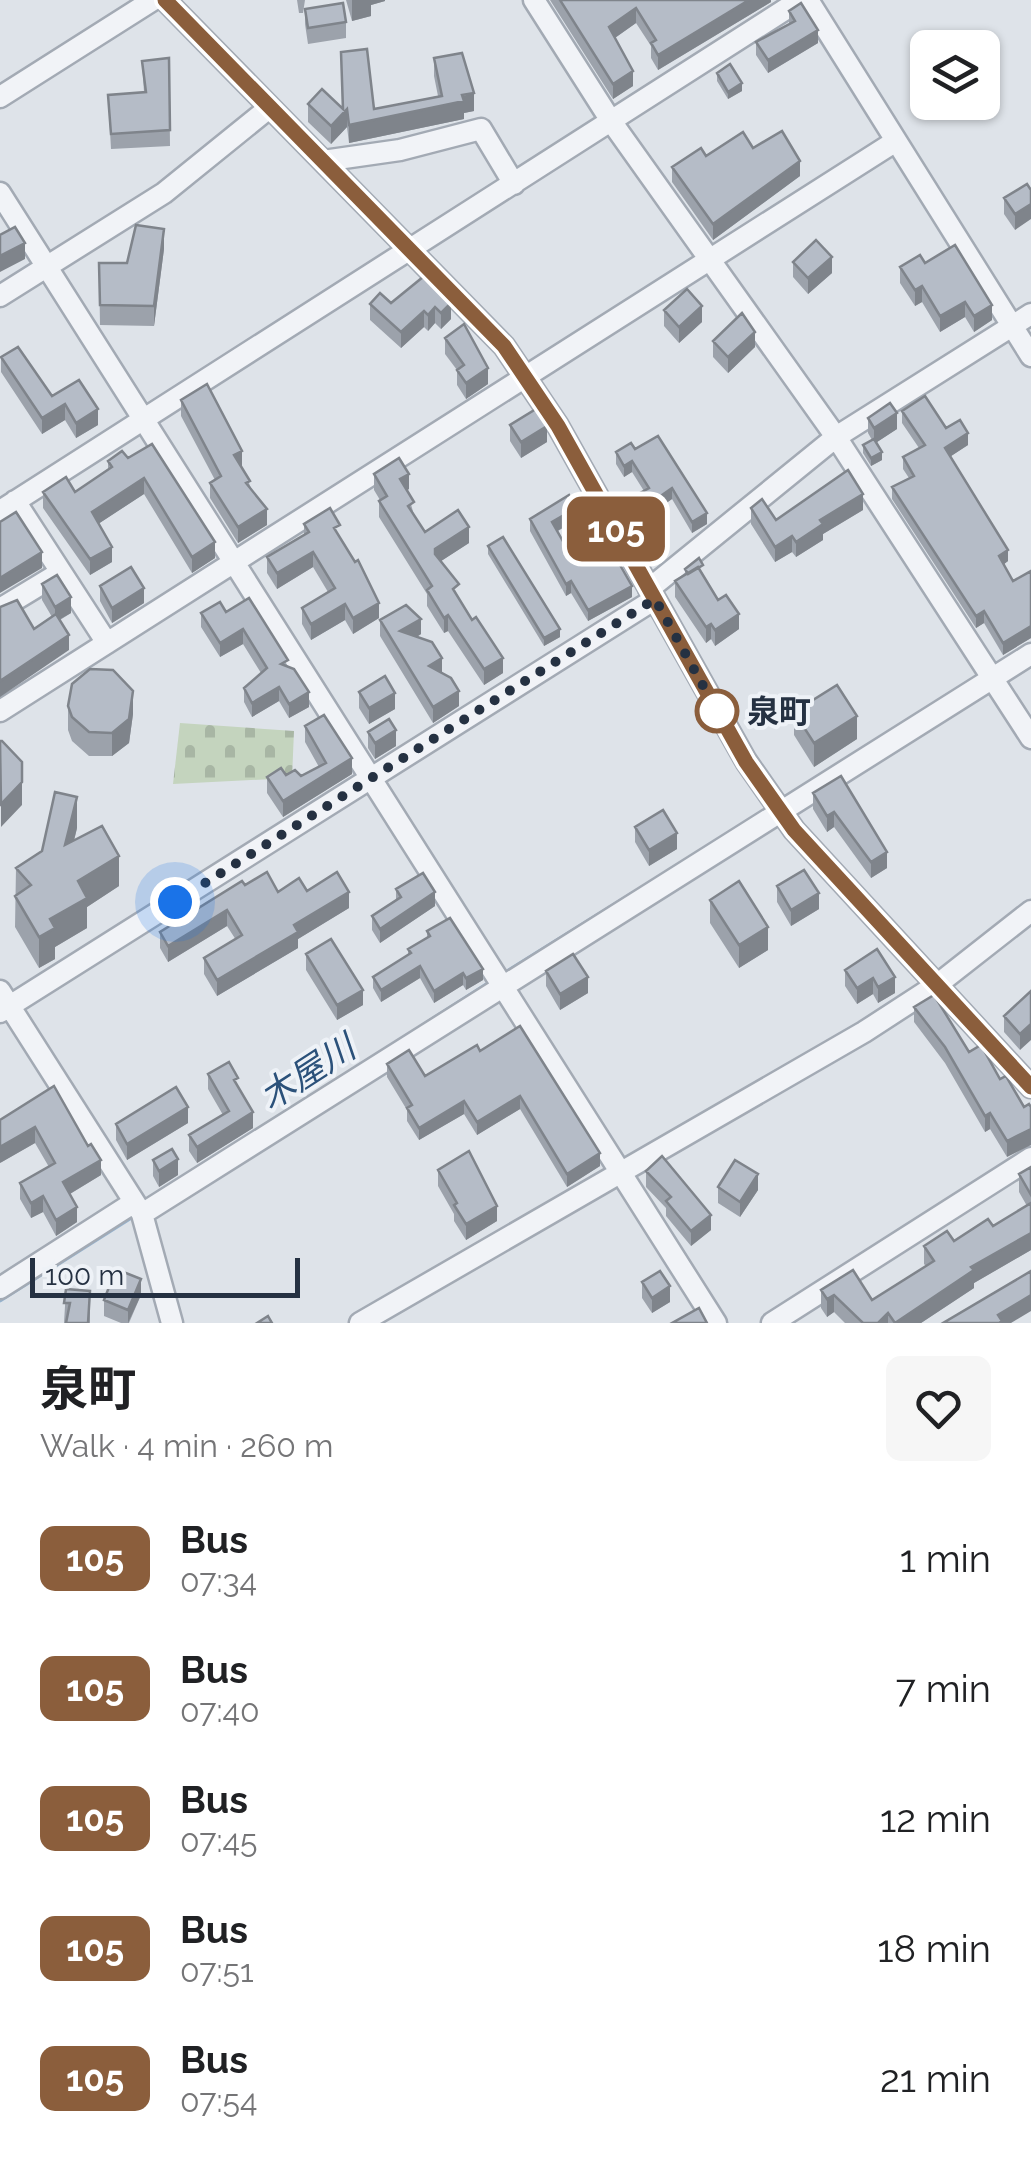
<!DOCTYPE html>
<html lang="en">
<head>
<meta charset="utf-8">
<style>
	:root { --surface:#fff; --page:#f6f6f6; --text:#202124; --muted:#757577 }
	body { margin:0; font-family:Raleway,"Noto Sans JP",sans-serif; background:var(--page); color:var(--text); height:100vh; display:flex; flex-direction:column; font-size:38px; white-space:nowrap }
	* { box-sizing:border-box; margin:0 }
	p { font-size:32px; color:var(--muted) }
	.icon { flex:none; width:55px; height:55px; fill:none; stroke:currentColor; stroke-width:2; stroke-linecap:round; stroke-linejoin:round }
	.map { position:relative; height:1323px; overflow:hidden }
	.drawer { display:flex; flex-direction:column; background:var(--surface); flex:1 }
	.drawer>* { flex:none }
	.badge { padding:0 20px; border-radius:15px; font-size:35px; line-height:65px }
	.buttons { position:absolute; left:910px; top:30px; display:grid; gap:20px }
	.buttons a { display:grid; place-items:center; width:90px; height:90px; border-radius:15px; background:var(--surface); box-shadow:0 2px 8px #0004; font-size:50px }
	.scale { position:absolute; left:30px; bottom:25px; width:270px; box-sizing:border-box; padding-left:10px; border:5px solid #253142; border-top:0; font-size:28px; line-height:35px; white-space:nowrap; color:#253142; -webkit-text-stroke:8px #eef2f7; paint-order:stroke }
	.you { position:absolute; width:50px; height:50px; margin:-25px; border:8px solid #fff; border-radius:50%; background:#1a73e8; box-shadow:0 0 0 15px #1a73e833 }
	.map>.badge { position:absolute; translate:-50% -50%; box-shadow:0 0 0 5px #fff }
	.round { display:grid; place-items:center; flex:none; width:105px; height:105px; border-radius:15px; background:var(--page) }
	.summary { display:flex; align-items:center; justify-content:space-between; height:170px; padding:0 40px }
	h1 { font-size:48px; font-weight:700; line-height:75px }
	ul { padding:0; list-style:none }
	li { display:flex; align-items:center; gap:30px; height:130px; padding:0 40px }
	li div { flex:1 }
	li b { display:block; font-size:38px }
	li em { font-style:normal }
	li .badge { min-width:110px; font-weight:700; text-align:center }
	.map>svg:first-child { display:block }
	.cemetery { fill:url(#cemetery-stones) }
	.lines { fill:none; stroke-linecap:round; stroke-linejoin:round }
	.stream { stroke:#95b2cd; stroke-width:5 }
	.minor-casing { stroke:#a3aab4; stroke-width:25 }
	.minor { stroke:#f1f3f7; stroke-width:20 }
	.wall { fill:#9ca2ab }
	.shaded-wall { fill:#7f848b }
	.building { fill:#b5bcc7; stroke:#7f848b; stroke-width:2.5 }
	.line-casing { stroke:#fff; stroke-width:22 }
	.line { stroke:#8b5e3c; stroke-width:15 }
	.walk { stroke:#253142; stroke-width:10; stroke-dasharray:0 18 }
	.stop-dot { fill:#fff; stroke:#8b5e3c; stroke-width:5 }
	.labels { text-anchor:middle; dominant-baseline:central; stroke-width:8; stroke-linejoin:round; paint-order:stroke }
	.stop-label { font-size:32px; font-weight:bold; fill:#253142; stroke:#eef2f7; text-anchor:start }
	.water-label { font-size:35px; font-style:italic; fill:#2b517a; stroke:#eef2f7 }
</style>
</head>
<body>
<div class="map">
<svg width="1031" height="1323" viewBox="0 0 1031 1323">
	<defs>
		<pattern id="cemetery-stones" width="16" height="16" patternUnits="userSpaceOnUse" patternTransform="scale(2.5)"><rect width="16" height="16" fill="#c4d4be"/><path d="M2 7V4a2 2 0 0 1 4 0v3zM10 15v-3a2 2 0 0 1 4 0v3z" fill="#a8b6a4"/></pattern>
	</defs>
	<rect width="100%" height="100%" fill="#dee3e9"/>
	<!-- cemetery -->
	<path class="cemetery" d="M180,723l114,8 -2,47 -119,6z"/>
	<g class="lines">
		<!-- stream -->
		<path class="stream" d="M507,972l125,-78
			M421,1027l70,-45
			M0,1300l133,-84"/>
		<defs>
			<path id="minor" d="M165,0l339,346 54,80 188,335 48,69 237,257
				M534,0l77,121 225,316 195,301
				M808,0l223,356
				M0,97l153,-97
				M323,161l77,-11 81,-21 33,55
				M0,193l716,1130
				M0,296l164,-103 105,-85
				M15,501l92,142
				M0,511l800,-511
				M649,589l187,-152 195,-123
				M0,609l61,-37
				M0,711l896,-570
				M0,991l142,223 30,109
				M0,1012l655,-413
				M142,1214l889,-560
				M0,1288l133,-85
				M360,1323l504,-291 74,-48 93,-73
				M772,1323l259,-165"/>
		</defs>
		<!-- minor casing -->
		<use href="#minor" class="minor-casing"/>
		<!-- minor -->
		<use href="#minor" class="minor"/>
	</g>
	<!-- wall -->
	<path class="wall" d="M297,0h8l-2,13h-4z
		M346,0h39v1l-14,4v11l-19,5z
		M550,0h221v2l-113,68 -7,-12v-12l-15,-23 -21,15 18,48 -20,13z
		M305,9l41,13v16l-38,6 -3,-20z
		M789,11l29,32 -50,30 -12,-18v-13l33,-18z
		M341,52l33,57 64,-13 -4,-20v-18l40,53 -10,2v6l-115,24 -2,-16 -16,17 -23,-22v-18l34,4z
		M169,58l1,88 -59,3 -3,-54 36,-3 -2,-31z
		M717,73l25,18 -14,8 -11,-18z
		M753,148l47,28 -87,64 -41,-58v-15l34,-11z
		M1031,190l-16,40 -11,-16v-16z
		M164,249l-10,77 -54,-1 -1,-62h28z
		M793,262l39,11 -24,21 -15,-17z
		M925,263l67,57 -18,12 -9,-15 -25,15 -18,-30 -7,4 -15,-23v-16z
		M423,277l28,42 -10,10 -6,-6 -7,8 -4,-4 -23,21 -31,-28v-16l21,-1z
		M664,310l38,12 -23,21 -15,-17z
		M445,338l43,46 -22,15 -9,-14v-15l-12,-16z
		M713,341l42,6 -27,26 -15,-16z
		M1,357l51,39 46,29 -22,13 -11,-18 -23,14 -41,-62z
		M181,400l61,67 25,58 -29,18 -28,-45v-15l5,-3 -34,-64z
		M902,411l44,17 22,17 -17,11 57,105 -4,3 9,17 18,-10v67l-28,17 -19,-32 -8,5 -84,-129v-12l17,-9 -6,-9v-12l16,-9 -17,-25z
		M868,418l29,11 -20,13 5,18 -11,6 -8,-13v-8l9,-5 -4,-7z
		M510,425l37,17 -26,16 -11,-17z
		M635,449l72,75 -15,9 -20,-34 -40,28 -8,-13v-12l20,-11 -12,-19 -8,5 -8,-13v-12z
		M128,458l87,100 -23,15 -48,-79 -46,30 14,38 -22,13 -47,-67v-16h32l33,-22v-9z
		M374,474l35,15 -2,1 7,25 11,17 44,11 -28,18 18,38 44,74 -19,12 -36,-54 -4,2 -17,-27v-12l-48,-77v-16l1,-1 -6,-10z
		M751,508l25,12 87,-10 -40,24v6l-27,17 -4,-5 -17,10 -24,-38z
		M530,519l46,1 -18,11 14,26 60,40 -44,24 -17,-28 -5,3 -36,-65z
		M304,524l36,13 39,81 -26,16 -8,-14 -34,20 -9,-16v-16l26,-16 -15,-25 -36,22 -10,-16v-16l37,-22z
		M488,546l72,91 -16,9 -56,-92z
		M685,569l18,4 -1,1 16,26 21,29 -24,17 -4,-7 -5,4 -31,-46v-16l10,-6z
		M42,584l29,29 -11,7 9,30 -35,-21 18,-12 -10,-17z
		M100,586l44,17 -32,20 -12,-22z
		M226,612l62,55 21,40 -20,11 -10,-17 -27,16 -8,-15v-14l17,-15 -18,-29 -23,13 -19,-30v-14z
		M380,620l41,14 -4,3 25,35 17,34 -26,17 -53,-87z
		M359,692l36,17 -26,15 -10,-16z
		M68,706l65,8 -4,29 -17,13h-23l-17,-15 -4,-11z
		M794,712l63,27 -43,28 -20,-32z
		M305,726l47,48 -69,43 -16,-24v-16l34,-1 18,-9 -14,-25z
		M368,732l28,14 -21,13 -7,-11z
		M841,776l46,92 -16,10 -37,-51 -7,5 -14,-23v-16z
		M635,827l42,22 -28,17 -14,-24z
		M77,828l-3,13 45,45 -32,21v21l-32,19v12l-16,9 -24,-41 1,-59z
		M777,886l42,23 -28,17 -14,-24z
		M396,889l39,17 -55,37 -8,-13v-14l24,-15z
		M307,891l42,17 -51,31v9l-81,48 -13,-22v-16l32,-18 -9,-14 -59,36 -8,-14v-16l118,-40z
		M710,900l58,50 -29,18 -29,-45z
		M427,931l56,49 -17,10 -3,-5 -29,18 -14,-25 -39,24 -8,-14v-11l35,-22v-6l19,-11z
		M306,954l57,51 -26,15 -31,-50z
		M845,970l50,7v16l-17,10 -5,-9 -16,10 -12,-18z
		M546,971l42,22 -28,17 -14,-24z
		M1031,991l-11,59 -16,-18v-16z
		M914,1007l86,72 24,28 -17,50 -17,-28 -5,3 -40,-69 -31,-41z
		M480,1051l120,115 -33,21 -47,-78 -43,26 -13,-21 -45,26 -12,-19v-11l-20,-33v-13l38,12z
		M208,1074l30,13 15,41 -56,35 -8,-12v-16l34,-20 -15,-26z
		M54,1086l47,89 -31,19 7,28 -21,14 -13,-24 -12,6 -11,-19v-16l29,-16 -14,-24 -35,20z
		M188,1123l-61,37 -11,-20v-16z
		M153,1160l25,15 -19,12 -6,-11z
		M1031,1167v83l-57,33v5l-53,35h-76l-11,-11 -7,5 -6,-9v-18l51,10 54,-34 -2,-2v-18l30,-5 39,-15 34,-20 -8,-14v-18z
		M438,1170l59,51 -31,19 -12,-19v-7l-16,-28z
		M646,1171l65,59 -20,16 -25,-30v-8l-20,-21z
		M718,1187l40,3 -18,27 -22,-14z
		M642,1282l28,20 -18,11 -10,-15z
		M66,1289l24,23v11h-26z
		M141,1295l-12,28h-8l-17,-7v-16z"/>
	<!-- shaded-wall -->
	<path class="shaded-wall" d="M352,0h33v1l-14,4v11l-19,5z
		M749,0h22v2l-113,68v-15z
		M636,8v15l-27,19v-15z
		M818,30v13l-50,30v-13z
		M633,71v15l-20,13v-15z
		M742,83v8l-14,8v-7z
		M474,93v18l-10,2v6l-115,24v-18z
		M347,109v18l-16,17v-18z
		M800,161v15l-87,64v-16z
		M1031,204v15l-16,11v-16z
		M164,229v20l-10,77v-20z
		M25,243v16l-25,13v-16z
		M832,257v16l-24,21v-16z
		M922,286v16l-7,4v-16z
		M965,302v15l-25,15v-16z
		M451,303v16l-10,10v-16z
		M992,305v15l-18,12v-16z
		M702,306v16l-23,21v-16z
		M435,307v16l-7,8v-16z
		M424,311v16l-23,21v-16z
		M755,332v15l-27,26v-16z
		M488,368v16l-22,15v-16z
		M65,404v16l-23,14v-16z
		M98,409v16l-22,13v-15z
		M897,413v16l-23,15v-16z
		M547,426v16l-26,16v-16z
		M968,433v12l-23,15v-12z
		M242,451v16l-8,-12z
		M882,452v8l-11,6v-8z
		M632,461v11l-8,5v-11z
		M409,474v15l-9,5v-15z
		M144,478v16l-52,34v-16z
		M672,488v11l-40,28v-11z
		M863,494v16l-40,24v6l-27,17v-15l24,-22z
		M576,508v12l-24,14v-12z
		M267,509v16l-29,18v-16z
		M707,513v11l-15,9v-11z
		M469,527v16l-34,22v-16z
		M792,536v16l-17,10v-15z
		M215,542v16l-23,15v-16z
		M112,547v15l-22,13v-16z
		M1008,550v11l-9,7v-12z
		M42,552v16l-42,25v-15z
		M313,552v15l-36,22v-16z
		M571,581v12l-5,3v-12z
		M632,586v11l-44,24v-11z
		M144,588v15l-32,20v-15z
		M71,597v16l-16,9v-15z
		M379,603v15l-26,16v-16z
		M345,604v16l-34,20v-16z
		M984,611v12l-8,5v-12z
		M739,614v15l-24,17v-16z
		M448,615v16l-4,2v-15z
		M421,619v15l-21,13v-16z
		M711,624v15l-5,4v-16z
		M1031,626v12l-28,17v-12z
		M243,629v15l-23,13v-14z
		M560,629v8l-16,9v-8z
		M69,635v15l-69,47v-16z
		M442,658v16l-13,-8z
		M503,658v15l-19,12v-16z
		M279,687v14l-27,16v-14z
		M133,691v23l-4,29 -17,13v-23z
		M459,691v15l-26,17v-16z
		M309,692v15l-20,11v-14z
		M395,693v16l-26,15v-16z
		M857,716v23l-43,28v-24z
		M396,730v16l-21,13v-16z
		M352,758v16l-69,43v-16z
		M22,782v23l-21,22v-23z
		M77,797v31l-12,48v-31z
		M834,812v15l-7,5v-16z
		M677,833v16l-28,17v-16z
		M887,852v16l-16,10v-16z
		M119,856v30l-32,21v21l-32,19v12l-16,9v-31l11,-18 28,-38z
		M349,892v16l-51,31v9l-81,48v-16l77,-55z
		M435,892v14l-55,37v-14z
		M819,893v16l-28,17v-16z
		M227,910v16l-59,36v-16z
		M768,927v23l-29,18v-23z
		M420,966v12l-39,24v-12z
		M483,969v11l-17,10v-12z
		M463,973v12l-29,18v-12z
		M588,977v16l-28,17v-16z
		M895,977v16l-17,10v-16z
		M873,978v16l-16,10v-16z
		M363,990v15l-26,15v-15z
		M1031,1024v16l-11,10v-16z
		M520,1096v13l-43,26v-13z
		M464,1101v13l-45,26v-12z
		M188,1107v16l-61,37v-16z
		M253,1112v16l-56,35v-16z
		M990,1113v16l-5,3v-16z
		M35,1127v16l-35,20v-16z
		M1031,1129v16l-24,12v-16z
		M600,1153v13l-33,21v-13z
		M178,1159v16l-19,12v-16z
		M101,1160v15l-38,23v-16z
		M758,1174v16l-18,27v-15z
		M43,1196v16l-12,6v-15z
		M497,1206v15l-31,19v-16z
		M77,1207v15l-21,14v-16z
		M711,1215v15l-20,16v-15z
		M1031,1233v17l-57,33v5l-53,35h-26l76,-56z
		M141,1279v16l-13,28v-13z
		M670,1286v16l-18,11v-15z
		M834,1295v17l-7,5v-18z
		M1031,1295v16l-20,12h-13v-8z
		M888,1313v10h-10z"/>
	<!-- building -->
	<path class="building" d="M560,0h189l-91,55 -7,-12 5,-3 -20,-32 -27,19 24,44 -20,13z
		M343,3l3,19 -38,6 -3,-19z
		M801,3l17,27 -50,30 -12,-18 39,-21 -6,-10z
		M367,49l7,60 68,-13 -8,-38 28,-5 12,40 -12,2 2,6 -115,24 -2,-16 -16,17 -23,-22 14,-15 21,20 -2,-57z
		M169,58l1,72 -59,4 -3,-39 38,-3 -4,-31z
		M730,64l12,19 -14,9 -11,-19z
		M782,131l18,30 -87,63 -41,-57 29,-19 5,8 37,-24 10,16z
		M1027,184l4,6v14l-16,10 -11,-16z
		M136,225l28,4 -10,77 -54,-1 -1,-42h28z
		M15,227l10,16 -25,13v-21z
		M816,240l16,17 -24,21 -15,-16z
		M955,245l37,60 -18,11 -9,-14 -25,14 -18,-30 -7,4 -15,-23 20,-12 5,8z
		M423,277l28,26 -10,10 -6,-6 -7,8 -4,-4 -23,21 -31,-28 10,-11 11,10z
		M687,289l15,17 -23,21 -15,-17z
		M742,313l13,19 -27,25 -15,-16z
		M464,324l24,44 -22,15 -9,-13 7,-5 -19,-27z
		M18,347l34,49 27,-16 19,29 -22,14 -11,-19 -23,14 -41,-61z
		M207,384l35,67 -8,4 16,26 -4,2 21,26 -29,18 -28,-44 11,-7 -40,-76z
		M925,396l21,32 14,-8 8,13 -23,15 63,102 -9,6 14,25 18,-10v55l-28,17 -19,-32 -8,5 -84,-129 22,-11 -11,-19 22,-12 -23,-34z
		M890,403l7,10 -23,15 -6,-10z
		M536,409l11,17 -26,16 -11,-17z
		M658,436l49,77 -15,9 -20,-34 -40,28 -8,-14 25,-14 -17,-27 -8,5 -8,-14 15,-9 4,6z
		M874,439l8,13 -11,6 -8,-13z
		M152,444l63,98 -23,15 -48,-79 -52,34 20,35 -22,12 -47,-67 23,-15 9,15 37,-25 -4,-6 14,-10 6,7z
		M399,458l10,16 -9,5 14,23 -6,4 17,26 33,-22 11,17 -34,22v5l24,30 -6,5 19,31 4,-3 27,41 -19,11 -36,-54 -4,3 -17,-28 5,-4 -53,-85 8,-5 -13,-22z
		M848,470l15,24 -43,26 3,4 -27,18 -4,-6 -17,11 -24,-39 11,-9 14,21z
		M569,495l7,13 -24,14 20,35 32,-20 28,49 -44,24 -17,-29 -5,3 -36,-65z
		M330,508l10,17 -6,3 21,34 3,-2 21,43 -26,15 -8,-14 -34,20 -9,-16 33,-20 -22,-36 -36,21 -10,-16 42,-25 -5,-8z
		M16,512l26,40 -42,26v-56z
		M503,537l57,92 -16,9 -56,-92z
		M699,558l4,7 -15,9 -3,-5z
		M131,567l13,21 -32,20 -12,-22z
		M698,567l20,33 8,-5 13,19 -24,16 -4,-6 -5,3 -31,-46z
		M57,575l14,22 -16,10 -13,-23z
		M249,598l39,62 -7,4 13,5 15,23 -20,12 -10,-17 -27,16 -8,-15 23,-20 -24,-39 -23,14 -19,-30 19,-11 6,10z
		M17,600l17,29 22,-15 13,21 -69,46v-74z
		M406,605l15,14 -21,12 32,11 10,16 -13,8 22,12 8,13 -26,16 -53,-87z
		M90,669l23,1 20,21 -4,28 -17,14 -23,-1 -17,-15 -4,-11 4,-22z
		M385,676l10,17 -26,15 -10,-16z
		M837,685l20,31 -43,27 -20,-31z
		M324,715l28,43 -69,43 -16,-24 14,-9 5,7 9,-5 6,6 25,-13 -21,-37z
		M389,719l7,11 -21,13 -7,-11z
		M0,741h2l20,21v20l-21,22z
		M841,776l46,76 -16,10 -37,-50 -7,4 -14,-23z
		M55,792l22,5 -12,48 37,-19 17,30 -41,25 9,17 -37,21 5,9 -16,9 -24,-41 16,-11 -15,-17 26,-17z
		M663,810l14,23 -28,17 -14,-23z
		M804,870l15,23 -28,17 -14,-24z
		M267,872l11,20 21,-14 8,13 30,-19 12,20 -55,33 4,7 -81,48 -13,-22 38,-23 -15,-25 -59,36 -8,-14 82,-51 3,4z
		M423,873l12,19 -55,37 -8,-13 29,-19 -5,-8z
		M739,881l29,46 -29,18 -29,-45z
		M450,918l33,51 -17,9 -3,-5 -29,18 -14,-25 -39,24 -8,-13 38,-24 -3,-4 22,-13 -3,-5z
		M331,939l32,51 -26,15 -31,-51z
		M877,949l18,28 -17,10 -5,-9 -16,10 -12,-18z
		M573,954l15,23 -28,17 -14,-23z
		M1031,991v33l-11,10 -16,-18z
		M934,995l35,57 12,-7 19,34 6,-3 18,31 5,-3 2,3v22l-24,12 -17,-28 -5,3 -40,-69 -31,-40z
		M520,1026l80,127 -33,21 -47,-78 -43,26 -13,-21 -45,27 -12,-20 5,-3 -25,-41 22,-14 16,26 52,-31 3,6z
		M229,1062l9,16 -4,2 19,32 -56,35 -8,-12 40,-24 -21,-37z
		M54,1086l34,60 3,-2 10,16 -38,22 14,25 -21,13 -13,-24 -12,7 -11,-20 35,-20 -20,-36 -35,20v-27z
		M176,1087l12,20 -61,37 -11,-20z
		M172,1149l6,10 -19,12 -6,-11z
		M469,1151l28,55 -31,18 -12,-19 3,-2 -19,-33z
		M662,1156l49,59 -20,16 -25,-30 5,-4 -25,-26z
		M735,1160l23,14 -18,28 -22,-15z
		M1031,1167v28l-12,-21z
		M1031,1203v30l-60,34 3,3 -79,53 -7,-10 -10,10h-15l-29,-28 -7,4 -6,-9 32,-20 19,30 62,-39 -10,-15 23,-15 7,10 34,-22 5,7z
		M116,1269l25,10 -13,31 -24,-10z
		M660,1271l10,15 -18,12 -10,-16z
		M1031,1271v24l-33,20 4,6 -3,2h-56z
		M66,1289l24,2 -2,32h-22l4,-20h-6z
		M699,1308l8,15h-35z
		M268,1316l4,7h-15z"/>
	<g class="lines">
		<defs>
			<path id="line" d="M165,0l339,346 54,80 188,336 48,68 237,257"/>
		</defs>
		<!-- line casing -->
		<use href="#line" class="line-casing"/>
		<!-- line -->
		<use href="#line" class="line"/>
		<!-- walk -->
		<path class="walk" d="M175,902l480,-303 62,112"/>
	</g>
	<!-- markers -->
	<circle class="stop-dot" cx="717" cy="711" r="20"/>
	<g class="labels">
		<!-- stop labels -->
		<g class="stop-label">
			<text x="747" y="711">泉町</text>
		</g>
		<!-- water labels -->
		<g class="water-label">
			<text transform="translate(307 1072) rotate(-33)">木屋川</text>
		</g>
	</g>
</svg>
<div class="buttons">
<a><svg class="icon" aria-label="layers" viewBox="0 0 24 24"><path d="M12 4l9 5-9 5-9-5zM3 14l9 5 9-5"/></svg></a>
</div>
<div class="scale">100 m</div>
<div class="you" style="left:175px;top:902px"></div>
<b class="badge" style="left:616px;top:529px;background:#8b5e3c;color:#fff">105</b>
</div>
<section class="drawer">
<div class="summary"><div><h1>泉町</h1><p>Walk · 4 min · 260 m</p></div><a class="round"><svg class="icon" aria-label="heart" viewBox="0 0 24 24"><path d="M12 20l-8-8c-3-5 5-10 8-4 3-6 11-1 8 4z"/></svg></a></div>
<ul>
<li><span class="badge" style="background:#8b5e3c;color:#fff">105</span><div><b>Bus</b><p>07:34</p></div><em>1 min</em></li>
<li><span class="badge" style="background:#8b5e3c;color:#fff">105</span><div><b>Bus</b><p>07:40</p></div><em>7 min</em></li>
<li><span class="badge" style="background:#8b5e3c;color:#fff">105</span><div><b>Bus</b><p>07:45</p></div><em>12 min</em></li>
<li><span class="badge" style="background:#8b5e3c;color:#fff">105</span><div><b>Bus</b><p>07:51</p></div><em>18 min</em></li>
<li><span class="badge" style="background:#8b5e3c;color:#fff">105</span><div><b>Bus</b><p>07:54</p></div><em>21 min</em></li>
</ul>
</section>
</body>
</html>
